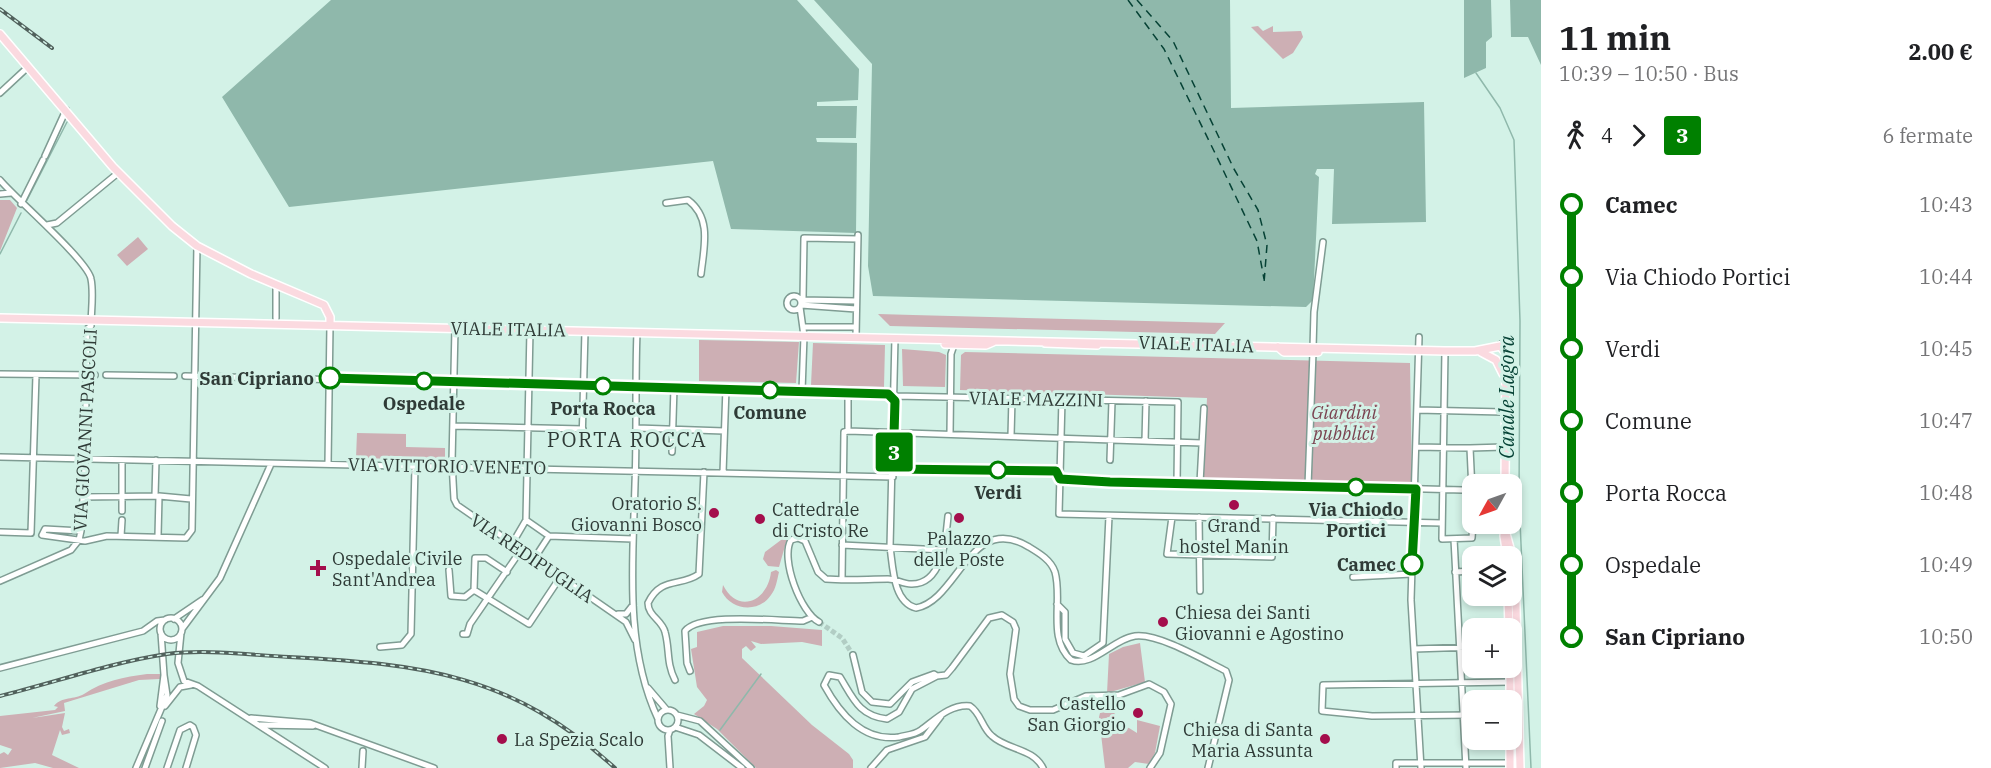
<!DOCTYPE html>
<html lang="it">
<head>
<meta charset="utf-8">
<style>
	:root { --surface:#fff; --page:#f2f2f2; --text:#202124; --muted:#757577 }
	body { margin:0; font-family:"IBM Plex Serif",serif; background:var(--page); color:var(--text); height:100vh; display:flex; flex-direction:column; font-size:22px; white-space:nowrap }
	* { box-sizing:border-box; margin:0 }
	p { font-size:20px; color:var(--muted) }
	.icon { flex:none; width:33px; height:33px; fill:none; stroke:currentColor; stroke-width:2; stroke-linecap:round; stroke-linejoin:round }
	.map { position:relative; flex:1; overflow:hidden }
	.sheet { display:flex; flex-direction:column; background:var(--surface); width:450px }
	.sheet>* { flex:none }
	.badge { padding:0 12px; border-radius:4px; font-size:21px; line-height:39px }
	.needle { width:39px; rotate:230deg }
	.controls { position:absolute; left:1462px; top:474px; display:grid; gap:12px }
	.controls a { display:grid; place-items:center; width:60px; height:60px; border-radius:12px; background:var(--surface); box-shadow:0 3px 9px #0003; font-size:30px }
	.map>.badge { position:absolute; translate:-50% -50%; box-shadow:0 0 0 3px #fff }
	.legs { display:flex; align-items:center; gap:9px; height:66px; padding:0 18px; font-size:20px }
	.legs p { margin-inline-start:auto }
	.summary { display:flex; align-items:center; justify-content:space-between; height:102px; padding:0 18px }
	h1 { font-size:33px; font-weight:800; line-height:45px }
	ul { padding:0 18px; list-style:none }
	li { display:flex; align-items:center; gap:21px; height:72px; font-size:22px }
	li i { display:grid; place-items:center; width:9px; height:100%; margin:0 8px; background:currentColor }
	li i::after { content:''; width:15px; height:15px; margin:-8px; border:4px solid; border-radius:50%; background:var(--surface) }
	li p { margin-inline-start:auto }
	li:first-child i { background:linear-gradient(#0000 50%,currentColor 0) }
	li:last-child i { background:linear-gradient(currentColor 50%,#0000 0) }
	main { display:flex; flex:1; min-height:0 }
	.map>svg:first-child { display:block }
	.green { fill:#cdafb4 }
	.water { fill:#8fb8ab }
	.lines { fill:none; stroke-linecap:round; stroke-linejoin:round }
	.stream { stroke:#8fb8ab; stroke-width:1.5 }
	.ferry { stroke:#064235; stroke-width:1.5; stroke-dasharray:8 6; stroke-linecap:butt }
	.minor-tunnel { stroke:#b2cdc4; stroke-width:5; stroke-dasharray:5 2.5; stroke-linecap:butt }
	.minor-casing { stroke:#7f9c93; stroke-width:8 }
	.major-casing { stroke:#fff; stroke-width:10 }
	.minor { stroke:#fff; stroke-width:5 }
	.major { stroke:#fbdae0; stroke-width:7 }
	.rail-casing { stroke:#51615c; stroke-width:4 }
	.rail { stroke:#d3f2e7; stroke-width:1.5; stroke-dasharray:4.5; stroke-linecap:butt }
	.line-1-casing { stroke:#fff; stroke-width:14 }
	.line-1 { stroke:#008000; stroke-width:9 }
	.stop-1-dot { fill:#fff; stroke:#008000; stroke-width:3 }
	.poi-dot { fill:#a40e4c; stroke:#d3f2e7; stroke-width:2 }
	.labels { text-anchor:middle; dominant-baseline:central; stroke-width:6; stroke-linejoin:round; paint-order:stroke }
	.street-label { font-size:18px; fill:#2f3b37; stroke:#d3f2e7 }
	.stop-label { font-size:18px; font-weight:bold; fill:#2f3b37; stroke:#d3f2e7 }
	.park-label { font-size:18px; font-style:italic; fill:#7b4451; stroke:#d3f2e7 }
	.poi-label { font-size:18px; fill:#2f3b37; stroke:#d3f2e7; text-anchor:start }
	.water-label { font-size:20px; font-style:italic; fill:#064235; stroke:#d3f2e7 }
	.quarter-label { font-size:21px; letter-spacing:1.5px; fill:#2f3b37; stroke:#d3f2e7 }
</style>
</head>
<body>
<main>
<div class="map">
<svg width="1541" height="768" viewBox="0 0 1541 768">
	<rect width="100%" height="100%" fill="#d3f2e7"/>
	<!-- green -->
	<path class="green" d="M1258,26l5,5 10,-5v6l28,-1 2,6 -10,16 -10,6 -32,-32z
		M0,200h10l7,8 -17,43z
		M138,237l10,12 -21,17 -10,-11z
		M878,314l35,1 312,8 -10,11 -325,-8z
		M699,340l100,2 -3,41 -97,-2z
		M813,343l72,2 -1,42 -73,-2z
		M902,349l37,3 7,3 -1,32 -42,-1z
		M965,352l445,11 2,122 -209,-5 4,-82 -247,-8 1,-35z
		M357,433l49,1v13l39,1v12l-89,-2z
		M785,537l2,2 -8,28 -11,-1 -5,-7 2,-7z
		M776,570l3,2c-2,8 -3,17 -8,23 -12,18 -39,16 -49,-3l1,-7c15,30 45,16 48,-13z
		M723,626h48l51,4v16l-20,-4 -41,2 -10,-3 5,6 -5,4 -5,-5 -4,3v9l70,67 37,29 4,6v8h-97l-39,-39 -23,-15 10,-8 3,-6 -10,-13 -6,-38 6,-2v-15z
		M1140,643l5,39 -38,11 2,-39 14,-7z
		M147,674h14l-1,5 -21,1 -75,23 1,8 -33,7 33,-5 -3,14 2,4 5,-2 1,4 -8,2 -2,-5 -8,25 27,13h-26l-18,-5 -35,5v-14l4,-2 4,3 4,-6 -12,-4v-29l55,-6 3,-3 -4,-1c8,-10 20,-6 30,-12 19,-13 40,-17 63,-20z
		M1115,708l-1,13h-3l-2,8 8,-1v-3l12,3 8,5v-13l23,6 -5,27 -6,11 -14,-2 -7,6h-23l-6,-51 2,-8z"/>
	<!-- water -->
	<path class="water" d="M331,0h466l62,69 -1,31 -41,2v4h40l-1,32h-40l1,4 40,1 -1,90 -125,-4 -18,-68 -424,46 -67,-110z
		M814,0h416l1,108 193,-6 2,120 -94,2 2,-55h-17l-2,5 4,3 -6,123 -7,7 -433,-11 -5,-30 4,-202z
		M1464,0h27l1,37 -6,5v26l-22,10z
		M1510,0h31v65l-13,-28h-17z"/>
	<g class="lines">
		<!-- stream -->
		<path class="stream" d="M1476,73l24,35 14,32 6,181 -1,178 12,269
			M26,202l41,-80
			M0,254l21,-41
			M720,730l41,-56"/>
		<!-- ferry -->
		<path class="ferry" d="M1128,0l36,49 50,102 43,90 7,38
			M1137,0l36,41 61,128 24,41 9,35 -3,38"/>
		<!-- minor-tunnel -->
		<path class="minor-tunnel" d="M819,622l23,16 11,17"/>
		<defs>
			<path id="minor" d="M0,93l28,-26
				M45,156l21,-46
				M0,180c16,19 88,81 91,99 3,15 0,32 0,47l-4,3 -2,137 -4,65 -2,9 -8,10 -71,31
				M0,194l11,-1
				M666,203l22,-3c24,18 16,47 13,74
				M21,204l22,-44
				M47,225l10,-2 61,-50
				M787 303a7 7 0 1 1 14 0a7 7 0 1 1-14 0Z
				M803,299l1,-61 54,1
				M801,300l55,1
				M801,305l55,4
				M800,307l4,29 -2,55
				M276,318v-33
				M803,327h53
				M455,328l-3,134 2,37 3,6 169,117 9,18
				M637,332c-2,51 0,101 -2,152 -2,78 -11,162 23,235
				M856,337l2,-102
				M1419,337l-8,263 10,168
				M895,338l-5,209c3,20 3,55 26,61 42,-7 54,-97 113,-61 10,6 22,13 26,25 8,28 -8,67 16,88 21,8 42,-21 64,-24 23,-3 69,24 91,35l3,9 -21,88
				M1498,346l10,-6
				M1313,348l1,-36 9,-70
				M1445,351l-3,188 30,-1 1,-14
				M0,374l95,1
				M106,375l68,1
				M185,376l694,17 9,1 6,6
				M895,396l283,6 -1,81
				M1062,399l-3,115 383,9
				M1417,410l86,2
				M454,426l129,3
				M637,428l87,3
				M848,431l354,12
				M950,434l1,-80 4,-12
				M1011,436l1,-38
				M1145,441l1,-40
				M582,444l3,-113
				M1417,447l53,1
				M672,452l2,-65
				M0,457l893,20
				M1110,460l2,-59
				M328,464l2,-139
				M723,473l3,-85
				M1060,479l403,11 10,4
				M1200,483l4,-75
				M1308,486l5,-134
				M155,496l1,-36
				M83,497l76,-1 32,3
				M122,511v-51
				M1473,512l-3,-64 34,-1
				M1172,517l-5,37 105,3 1,-39
				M1199,517l1,74
				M526,520l4,-190
				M81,531l-36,-2 -3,6 43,6 22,-5 79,2 6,-8 5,-284
				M0,532l31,1 5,-158
				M121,536l1,-16
				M158,536l1,-40
				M549,536l84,3
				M1454,539l12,229
				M512,544l14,-24 23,16 -15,23
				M842,545l101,5
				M449,570l2,26 14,1 9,-7
				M507,572l-21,-14h-11l-1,32 55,34 32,-48
				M1455,572l18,-1
				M1353,577l59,-3
				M842,579l2,-147 4,-1v-39
				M1057,604l8,8v27l8,14 11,3 19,-13 6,-127
				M618,614h8l7,-9
				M160 629a11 11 0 1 1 22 0a11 11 0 1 1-22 0Z
				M174,619l28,-19
				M819,622c-18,-9 -39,-63 -28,-82l7,-2 7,3 13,31 8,7c21,2 42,0 62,0 8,0 15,5 23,5 32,1 35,-46 37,-68
				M182,629l38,-51 51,-114
				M181,633l-3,30 6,18 14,5 127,82
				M463,634h4l3,-10 51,-74
				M380,647l22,-2 9,-11 4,-168
				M1414,649l59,-2
				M853,655l9,37 10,10 18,2 22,-22 22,-8 3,2 -25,13 -13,23 -12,7c-28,-3 -34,-21 -47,-42l-11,-2 -5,10c16,29 39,57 75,52 7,-2 15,-2 22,-7 14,-10 29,-26 49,-24 11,7 12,22 22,30 15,14 41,12 51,32
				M0,668l143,-37 14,-10 8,-1
				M690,671l-3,-8 -2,-32c15,-19 93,-10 118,-10l7,-3
				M937,676l9,-1 6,-7 37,-50 13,-3 11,7 3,7 -6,45 4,25 5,7 11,4h23l33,-14 33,-1 30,-11 15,8 7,12 -11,49 -10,15
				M675,680c-9,-18 -5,-30 -10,-48 -3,-12 -17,-16 -17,-29 13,-27 33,-16 51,-29l5,-102
				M648,688l18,21
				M160,706l4,-31 -3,-42
				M165,706l15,-19 11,-2
				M658 720a10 10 0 1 1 20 0a10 10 0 1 1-20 0Z
				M677,715l23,6 51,47
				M1473,715l-101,1 -50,-5 1,-26 187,-3
				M251,718l59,5 124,45
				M260,725l53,1
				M675,727l24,8 43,33
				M670,730l-2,6 2,32
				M136,768l31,-73 -3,-20
				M145,768l17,-47
				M167,768l13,-38 10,-5 3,2 3,8 -10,33
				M362,768l1,-17
				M871,768l16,-18 38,-13 16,-21
				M1396,768v-5h114"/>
			<path id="major" d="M0,34l113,133 59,59 25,20 54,28 73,31 6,12v8
				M0,318l1445,33h30l25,-5 6,7 -1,131
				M1045,343l52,2
				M945,344l41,1 7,-3
				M1278,347l6,5h34
				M1481,352l15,8 7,14
				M1505,524l-1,12 3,20
				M1505,530l10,36 5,202
				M1508,596l1,32
				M1510,668v32
				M1510,740v28"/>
		</defs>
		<!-- minor casing -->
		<use href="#minor" class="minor-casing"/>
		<!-- major casing -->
		<use href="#major" class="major-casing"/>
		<!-- minor -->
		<use href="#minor" class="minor"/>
		<!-- major -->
		<use href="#major" class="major"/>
		<defs>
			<path id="rail" d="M0,9l52,39
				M0,696c53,-13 113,-34 167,-42 40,-5 82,1 122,3 133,7 223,17 326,111"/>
		</defs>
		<!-- rail casing -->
		<use href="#rail" class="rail-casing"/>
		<!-- rail -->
		<use href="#rail" class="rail"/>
	</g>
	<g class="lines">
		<defs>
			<path id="line-1" d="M330,378l558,16 7,7 -2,68 163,2 4,8 50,3 306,7 -4,75"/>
		</defs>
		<!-- line-1 casing -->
		<use href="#line-1" class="line-1-casing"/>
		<!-- line-1 -->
		<use href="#line-1" class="line-1"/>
	</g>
	<!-- markers -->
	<g class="stop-1-dot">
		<circle cx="330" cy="378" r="10"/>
		<circle cx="424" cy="381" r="8"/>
		<circle cx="603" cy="386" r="8"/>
		<circle cx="770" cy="390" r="8"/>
		<circle cx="998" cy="470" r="8"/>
		<circle cx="1356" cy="487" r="8"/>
		<circle cx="1412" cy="564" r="10"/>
	</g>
	<g class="poi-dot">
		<circle cx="1234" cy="505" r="6"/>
		<circle cx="714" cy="513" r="6"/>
		<circle cx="959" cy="518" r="6"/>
		<circle cx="760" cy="519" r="6"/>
		<path d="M315 559h6v6h6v6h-6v6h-6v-6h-6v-6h6z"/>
		<circle cx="1163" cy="622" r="6"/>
		<circle cx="1138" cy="713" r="6"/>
		<circle cx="502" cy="739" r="6"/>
		<circle cx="1325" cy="739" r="6"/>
	</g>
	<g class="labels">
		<!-- street labels -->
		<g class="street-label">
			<text transform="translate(508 329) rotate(1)">VIALE ITALIA</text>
			<text transform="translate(1196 344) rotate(2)">VIALE ITALIA</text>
			<text transform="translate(1036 399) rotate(1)">VIALE MAZZINI</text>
			<text transform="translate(85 430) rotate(-87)">VIA GIOVANNI PASCOLI</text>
			<text transform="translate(447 466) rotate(1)">VIA VITTORIO VENETO</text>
			<text transform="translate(532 558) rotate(34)">VIA REDIPUGLIA</text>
		</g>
		<!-- stop labels -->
		<g class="stop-label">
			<text x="314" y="378" text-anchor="end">San Cipriano</text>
			<text x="424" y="403">Ospedale</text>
			<text x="603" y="408">Porta Rocca</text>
			<text x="770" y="412">Comune</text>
			<text x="998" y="492">Verdi</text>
			<text x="1356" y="509">Via Chiodo<tspan x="1356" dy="21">Portici</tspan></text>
			<text x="1396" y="564" text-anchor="end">Camec</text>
		</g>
		<!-- park labels -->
		<g class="park-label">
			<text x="1344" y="412">Giardini<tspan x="1344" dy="21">pubblici</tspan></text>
		</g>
		<!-- poi labels -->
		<g class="poi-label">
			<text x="702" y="503" text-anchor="end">Oratorio S.<tspan x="702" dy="21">Giovanni Bosco</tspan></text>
			<text x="772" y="509">Cattedrale<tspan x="772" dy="21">di Cristo Re</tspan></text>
			<text x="1234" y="525" text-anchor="middle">Grand<tspan x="1234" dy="21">hostel Manin</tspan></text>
			<text x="959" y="538" text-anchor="middle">Palazzo<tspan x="959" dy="21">delle Poste</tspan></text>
			<text x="332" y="558">Ospedale Civile<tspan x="332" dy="21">Sant'Andrea</tspan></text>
			<text x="1175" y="612">Chiesa dei Santi<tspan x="1175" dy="21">Giovanni e Agostino</tspan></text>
			<text x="1126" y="703" text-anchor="end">Castello<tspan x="1126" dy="21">San Giorgio</tspan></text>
			<text x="1313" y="729" text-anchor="end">Chiesa di Santa<tspan x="1313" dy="21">Maria Assunta</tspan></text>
			<text x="514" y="739">La Spezia Scalo</text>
		</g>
		<!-- water labels -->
		<g class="water-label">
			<text transform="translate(1506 397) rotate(-90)">Canale Lagora</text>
		</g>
		<!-- quarter labels -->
		<g class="quarter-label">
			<text x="627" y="439">PORTA ROCCA</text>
		</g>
	</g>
</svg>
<div class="controls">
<a><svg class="needle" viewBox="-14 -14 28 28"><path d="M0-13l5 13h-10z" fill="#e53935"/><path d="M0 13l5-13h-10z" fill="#757577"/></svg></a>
<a><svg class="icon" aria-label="layers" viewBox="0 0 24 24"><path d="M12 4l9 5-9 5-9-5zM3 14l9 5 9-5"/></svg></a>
<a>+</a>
<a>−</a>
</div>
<b class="badge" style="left:894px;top:452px;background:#008000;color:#fff">3</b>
</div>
<section class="sheet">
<div class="summary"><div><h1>11 min</h1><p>10:39 – 10:50 · Bus</p></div><b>2.00 €</b></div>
<div class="legs"><svg class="icon" aria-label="walk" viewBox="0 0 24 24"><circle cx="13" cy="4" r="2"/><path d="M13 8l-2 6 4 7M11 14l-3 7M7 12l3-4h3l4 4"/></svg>4<svg class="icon" aria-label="forward" viewBox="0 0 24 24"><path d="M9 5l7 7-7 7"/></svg><b class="badge" style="background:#008000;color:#fff">3</b><p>6 fermate</p></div>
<ul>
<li><i style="color:#008000"></i><b>Camec</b><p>10:43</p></li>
<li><i style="color:#008000"></i><span>Via Chiodo Portici</span><p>10:44</p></li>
<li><i style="color:#008000"></i><span>Verdi</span><p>10:45</p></li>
<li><i style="color:#008000"></i><span>Comune</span><p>10:47</p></li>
<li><i style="color:#008000"></i><span>Porta Rocca</span><p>10:48</p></li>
<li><i style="color:#008000"></i><span>Ospedale</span><p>10:49</p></li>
<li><i style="color:#008000"></i><b>San Cipriano</b><p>10:50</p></li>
</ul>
</section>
</main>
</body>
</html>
